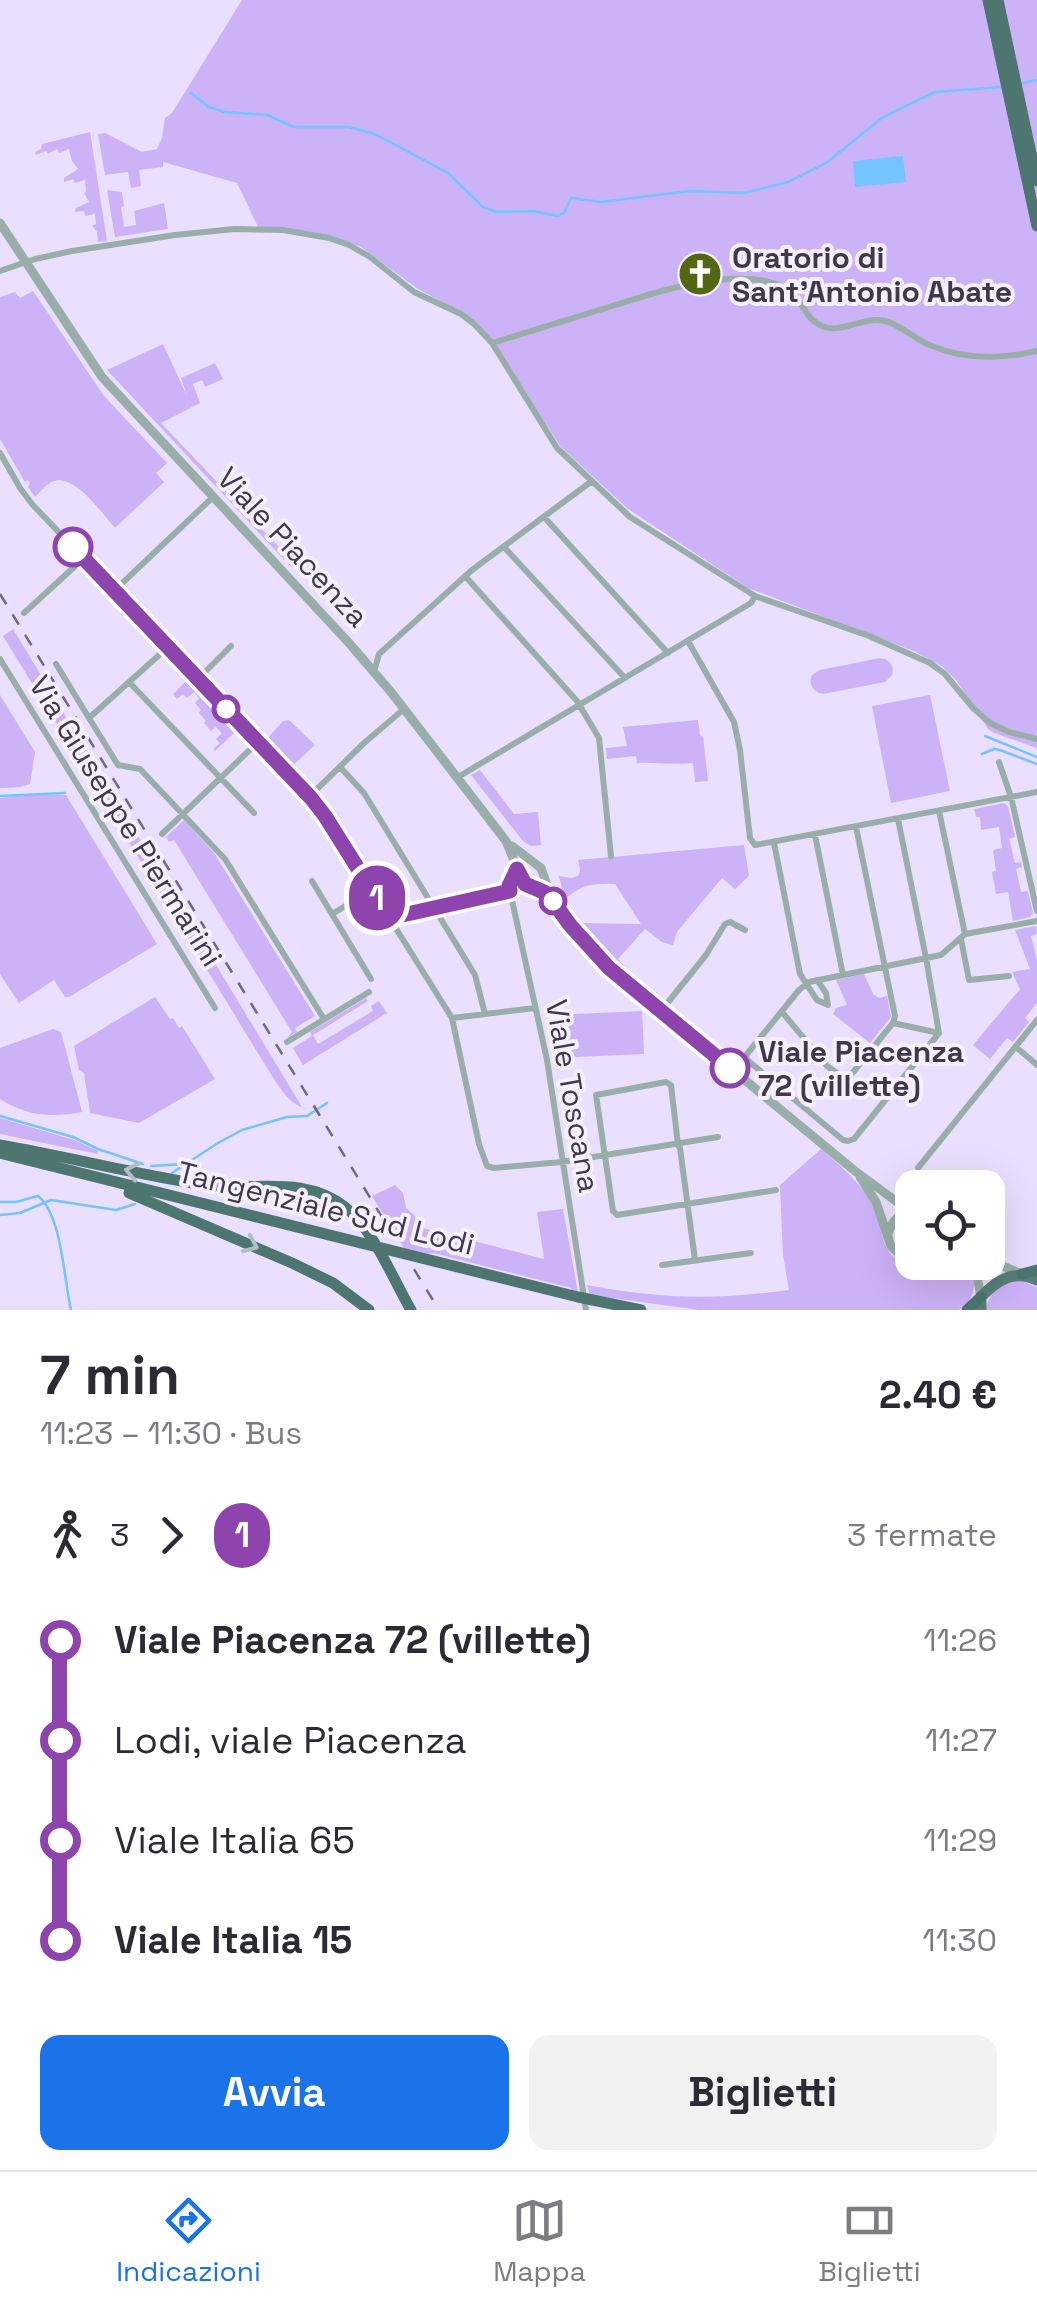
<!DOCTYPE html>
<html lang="it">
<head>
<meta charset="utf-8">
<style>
	:root { --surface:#fff; --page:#f2f2f3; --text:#2b2b33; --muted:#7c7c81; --line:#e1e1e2; --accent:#1a73e8 }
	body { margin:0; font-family:"Space Grotesk",sans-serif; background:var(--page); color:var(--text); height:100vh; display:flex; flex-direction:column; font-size:38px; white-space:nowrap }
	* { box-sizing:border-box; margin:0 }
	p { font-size:32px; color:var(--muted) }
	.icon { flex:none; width:55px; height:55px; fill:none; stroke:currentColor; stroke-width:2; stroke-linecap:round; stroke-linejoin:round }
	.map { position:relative; height:1310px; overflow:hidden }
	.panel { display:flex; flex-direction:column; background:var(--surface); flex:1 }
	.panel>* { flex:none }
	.badge { padding:0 20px; border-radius:32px; font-size:35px; line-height:65px }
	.fabs { position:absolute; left:895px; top:1170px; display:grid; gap:20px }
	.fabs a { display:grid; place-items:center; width:110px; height:110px; border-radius:20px; background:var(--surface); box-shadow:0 10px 40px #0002; font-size:50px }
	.map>.badge { position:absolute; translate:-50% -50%; box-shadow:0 0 0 5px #fff }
	.legs { display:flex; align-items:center; gap:15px; height:110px; padding:0 40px; font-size:32px }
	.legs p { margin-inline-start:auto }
	.head { display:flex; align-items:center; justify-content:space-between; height:170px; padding:0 40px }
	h1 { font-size:55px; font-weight:700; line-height:75px }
	.cta { display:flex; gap:20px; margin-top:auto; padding:20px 40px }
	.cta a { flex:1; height:115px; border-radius:20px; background:var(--accent); color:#fff; font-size:40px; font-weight:700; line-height:115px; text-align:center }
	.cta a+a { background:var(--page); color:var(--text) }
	ul { padding:0 40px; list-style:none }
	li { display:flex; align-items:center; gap:35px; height:100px; font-size:38px }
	li i { display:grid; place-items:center; width:15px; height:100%; margin:0 12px; background:currentColor }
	li i::after { content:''; width:25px; height:25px; margin:-12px; border:8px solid; border-radius:50%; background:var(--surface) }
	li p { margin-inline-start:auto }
	li:first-child i { background:linear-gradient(#0000 50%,currentColor 0) }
	li:last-child i { background:linear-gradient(currentColor 50%,#0000 0) }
	.tab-bar { display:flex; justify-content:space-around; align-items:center; height:140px; border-top:2px solid var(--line); background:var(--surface); font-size:28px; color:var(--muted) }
	.tab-bar a { display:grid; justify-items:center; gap:5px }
	.tab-bar .active { color:var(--accent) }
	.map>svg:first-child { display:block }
	.green { fill:#ccb2f7 }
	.water { fill:#73c4ff }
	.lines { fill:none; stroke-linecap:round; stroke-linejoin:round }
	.stream { stroke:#73c4ff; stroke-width:2.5 }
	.minor { stroke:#99aea9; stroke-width:6 }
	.tertiary { stroke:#99aea9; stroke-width:9 }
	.primary { stroke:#587f78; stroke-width:11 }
	.trunk { stroke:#4c766f; stroke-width:11 }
	.rail { stroke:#71697d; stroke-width:2.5; stroke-dasharray:12 12; stroke-linecap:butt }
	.oneway { stroke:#b1bfc5 }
	.line-1-casing { stroke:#fff; stroke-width:22 }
	.line-1 { stroke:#8e44ad; stroke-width:15 }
	.stop-1-dot { fill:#fff; stroke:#8e44ad; stroke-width:5 }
	.labels { text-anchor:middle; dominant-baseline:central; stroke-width:8; stroke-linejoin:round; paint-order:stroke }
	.poi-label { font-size:30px; font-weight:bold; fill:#3f3949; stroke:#f5efff; text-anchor:start }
	.street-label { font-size:30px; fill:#3f3949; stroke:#f5efff }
	.stop-label { font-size:30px; font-weight:bold; fill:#3f3949; stroke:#f5efff; text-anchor:start }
</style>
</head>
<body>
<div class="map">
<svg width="1037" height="1310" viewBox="0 0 1037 1310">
	<rect width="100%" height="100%" fill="#eadffe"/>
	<!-- green -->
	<path class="green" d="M242,0h795v748l-43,-15 -6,-4 -32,-49 -13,-13 -27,-15 -168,-64 -120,-79 -67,-62 -79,-118 -10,-11 -54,-29 -57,-42 -29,-10 -74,-10 -21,-44 -74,-21v5l-24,3 2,16 -10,2 -3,-16 -23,3 -7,-41 7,-1 37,19 15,-3 5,-11 3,-20 7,-5z
		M90,132l17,109 -9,1 -1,-10 -5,-6 4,-2 -1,-10 -10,2 -1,-5 -9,1 1,-4 13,-6 -5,-9 2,-2 -1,-11 -10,3 -2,-4 -9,3v-4l14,-9 -6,-8 -3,-12 -10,4 -2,-4 -9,5 -2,-3 -10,4 -1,-3 6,-3 1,-5z
		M107,190l15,2 2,14 -3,1 3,20 12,-2 -2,-14 30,-8 4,26 -53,8z
		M33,291l71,105 63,67 -11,10 8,9 -49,46c-13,-15 -40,-54 -61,-47 -7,2 -14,11 -19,16l-7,-10 2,-4 -2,-3 -3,2 -25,-43v-142l15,-5 5,6z
		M163,344l24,52 -6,-18 34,-15 8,16 -18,8 -3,-7 -9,4 7,19 -39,20 134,141 -4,3 -184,-197z
		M13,629l289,478 5,2c-21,-5 -31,-28 -43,-46l-261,-427z
		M880,658c9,1 15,8 12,17l-7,7 -62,12c-10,-2 -15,-10 -11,-19l8,-5z
		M188,679l48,52 -21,20 -2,-2 7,-6 -4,-4 6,-6 -6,-6 -5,4 -7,-8 2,-2 -7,-8 2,-3 -6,-7 4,-5 -5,-6 -7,6 -4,-4 -6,5 -4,-5z
		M0,695l35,57 -5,32 -9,3 -21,1z
		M930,695l20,96 -59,12 -19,-97z
		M289,720l26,25 -25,23 -25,-27 18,-20z
		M698,720l2,15 3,2 5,44 -13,1 -2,-19c-21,2 -36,-1 -56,0l-1,-7 -29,3 -1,-11 21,-2 -4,-19z
		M480,770l34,44 24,-2 3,33 -10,1 -8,-5 -52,-66z
		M24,795h42l91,149 -88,53h-4l-11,-17 -35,23 -19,-29v-176z
		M1004,803l4,3 7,31 -6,2 6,24 6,-1 1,5 -6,2 5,23 7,-1 5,22 -3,4 -17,4 -5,-29 -12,2 -4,-22 4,-1 -3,-21 9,-2 -3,-21 -18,3 -1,-13h-4l-2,-8z
		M184,820l30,33 101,163 -20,12 2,4 -10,6 5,-6 -118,-192 -5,2 -3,-5z
		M744,845l5,31 -14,13 -13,-11 -45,54 -4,13 -11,-3 -17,-13 -27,30 9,10 -2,2 -45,-48 61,1 -26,-40c-21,-1 -31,0 -48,13l-4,-5 -4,-16 12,2 7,-2 2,-6 -2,-10z
		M1036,926l1,8 -6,2 6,24v43l-12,15 4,4 -16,20 -6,-4 -17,21 -17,-14 47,-56 -8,-17 18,-3 -15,-39z
		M864,974l9,20 6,4 8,-2 4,21 -21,26 -37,-29 3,-6 11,-3 -11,-25z
		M155,997l15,22 3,-1 6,10 3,-2 33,53 -76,44 -49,-10 -6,-40 -5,-3 -5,-24z
		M366,998l2,3 -55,34 5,9 55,-33 -2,-5 8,-5 8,12 -84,52 -10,-17 19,-12 -2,-4z
		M642,1011l2,43 -89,4 -2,-43z
		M53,1029l8,3 21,80c-30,6 -56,4 -82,-13v-51z
		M0,1118l74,22 24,11v3l-98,-20z
		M821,1149c22,19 44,37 56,64 6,16 4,40 23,47 17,7 43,3 62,3 18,15 15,34 -3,47h-259l-110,-15 -3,-10c74,14 128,15 202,5l-6,-35 -3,-70z
		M395,1185l8,8 3,15 9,8v6l4,5 125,32 -7,-47 26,-3 15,84 -6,-2 -1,-3 -138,-35 -4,1 -25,-6 -32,-52z
		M1019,1280l18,7v23h-51c3,-19 15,-26 33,-30z"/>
	<!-- water -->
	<path class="water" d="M903,156l3,26 -51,5 -2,-26z"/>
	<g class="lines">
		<!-- stream -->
		<path class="stream" d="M1019,84l18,-4
			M191,93l18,14 16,5 42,3 27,12h55l26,7 73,39 35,34 13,5 37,-1 25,5 6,-3 7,-15 30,4 89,-11 54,2 44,-11 38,-19 57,-46 52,-25 66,-5
			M985,736l52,21
			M982,754l12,-5 6,1 37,14
			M96,787l11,-7
			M0,796l65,-3
			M0,1116l73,21 25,12 45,15
			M151,1166l34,-2
			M172,1173l46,-30 24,-13 45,-13 20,-1 20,-13
			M0,1202h16l22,-6c24,19 26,84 33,114
			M0,1215l20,-2 31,-13 65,10 19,-6"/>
		<!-- minor -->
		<path class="minor" d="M0,271l35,-12 37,-8 103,-16 59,-6 49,1 46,8 20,7 21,12 44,35 47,22 12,9 19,20 65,105 73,69 125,79 114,40 61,27 15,11 28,34 17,15 19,9 28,7
			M492,343c39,-12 78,-24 117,-36 48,-15 100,-33 150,-27 48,6 38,37 65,47 20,6 40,-11 61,-6 17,4 30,19 47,25 34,14 70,13 105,5
			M0,453l20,35 12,16 278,292 15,19 127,203 27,126 8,22 7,2 68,-6 156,-25
			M544,517l124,136
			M504,547l121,131
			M465,576l112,125 22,37 12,118
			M114,591l99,-94
			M24,613l60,-55
			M688,641l46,81 6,28 10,88 5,7 282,-53
			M0,659l215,349
			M56,664l33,54 79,-71
			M374,672l5,-18 93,-84 120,-89
			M198,679l33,-33
			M129,682l125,131
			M89,718l29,47 22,4 85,90 99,160
			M999,762l12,35 26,114
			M340,767l24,26 111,182 10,39
			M458,777l293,-174 4,-7
			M310,796l54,-53 40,-34
			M939,811l26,123
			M898,819l28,139 13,75
			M856,827l39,189 -2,7
			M162,834l96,-92
			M815,835l28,140
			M774,843l26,131 17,26 11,5 -2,-12 -9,-13
			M517,869l-8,17 1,5 37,169 39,250
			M312,881l59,98
			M332,914l40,-24
			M389,917l139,-31
			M961,939l8,41 40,-4
			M661,1011l45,-56 19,-31 5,-2 15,8
			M782,1012l45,54 18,13 5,-3 43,-53
			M452,1018l83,-10
			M893,1023l46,10
			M939,1033l-85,106 -6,2 -5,-1 -97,-81 1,-5 52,-64 10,-8 132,-27 24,-21 72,-13
			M287,1042l82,-50
			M1016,1047l21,18
			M918,1168l119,-148
			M695,1260l-15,-112 -2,-3 -7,-60 -5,-3 -70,13 17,116 4,4 159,-25
			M662,1265l89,-12"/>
		<!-- tertiary -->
		<path class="tertiary" d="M0,223l102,154 247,266 42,49 115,149 17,41 20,10 9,9 18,24 39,43 246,203 57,42
			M512,846l29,22 11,31
			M860,1177l16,25 15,44 10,10 11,2
			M889,1232c3,-12 11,-18 23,-19
			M988,1260l34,14
			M968,1262l9,14 4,21"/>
		<!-- primary -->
		<path class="primary" d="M981,1310v-13c16,-17 33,-28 56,-17"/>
		<!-- trunk -->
		<path class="trunk" d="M988,0l49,226
			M998,0l39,181
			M0,1145c68,12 135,29 204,40 48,7 99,-11 141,22 28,22 48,72 66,103
			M0,1153l578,144 63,13
			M129,1193l163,70 41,20 36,27
			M1022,1274l15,-4
			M967,1310l14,-13"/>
		<!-- rail -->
		<path class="rail" d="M0,594l439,716"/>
	</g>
	<!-- one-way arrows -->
	<defs><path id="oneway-chevron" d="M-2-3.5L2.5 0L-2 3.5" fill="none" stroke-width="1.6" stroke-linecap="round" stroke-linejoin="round" transform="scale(2.5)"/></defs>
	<g class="oneway">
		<use href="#oneway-chevron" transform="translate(132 1171) rotate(-168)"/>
		<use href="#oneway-chevron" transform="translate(251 1245) rotate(23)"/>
	</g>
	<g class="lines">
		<defs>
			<path id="line-1" d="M73,547l238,251 14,18 64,102 121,-27 -1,-5 8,-17 8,15 19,8 8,8 18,25 39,43 121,100"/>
		</defs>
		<!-- line-1 casing -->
		<use href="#line-1" class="line-1-casing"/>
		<!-- line-1 -->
		<use href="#line-1" class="line-1"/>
	</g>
	<!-- icons -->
	<defs>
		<symbol id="church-disc" viewBox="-11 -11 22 22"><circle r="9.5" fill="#536611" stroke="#f5efff"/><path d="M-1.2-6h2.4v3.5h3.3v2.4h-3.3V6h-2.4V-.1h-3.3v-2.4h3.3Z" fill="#fff"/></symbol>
	</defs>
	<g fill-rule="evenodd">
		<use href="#church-disc" x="675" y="249" width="50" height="50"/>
	</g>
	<!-- markers -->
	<g class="stop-1-dot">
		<circle cx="73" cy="547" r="18"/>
		<circle cx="226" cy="709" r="12"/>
		<circle cx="553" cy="901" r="12"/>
		<circle cx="730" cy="1068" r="18"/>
	</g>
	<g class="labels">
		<!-- poi labels -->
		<g class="poi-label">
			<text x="732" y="257">Oratorio di<tspan x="732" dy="34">Sant'Antonio Abate</tspan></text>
		</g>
		<!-- street labels -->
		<g class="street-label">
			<text transform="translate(293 547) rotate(47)">Viale Piacenza</text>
			<text transform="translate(126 821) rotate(58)">Via Giuseppe Piermarini</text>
			<text transform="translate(573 1096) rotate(80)">Viale Toscana</text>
			<text transform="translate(326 1208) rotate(14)">Tangenziale Sud Lodi</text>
		</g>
		<!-- stop labels -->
		<g class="stop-label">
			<text x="758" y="1051">Viale Piacenza<tspan x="758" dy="34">72 (villette)</tspan></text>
		</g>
	</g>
</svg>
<div class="fabs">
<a><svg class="icon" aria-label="locate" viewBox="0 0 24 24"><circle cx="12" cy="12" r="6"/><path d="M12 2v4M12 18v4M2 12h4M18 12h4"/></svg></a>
</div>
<b class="badge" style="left:377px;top:898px;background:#8e44ad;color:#fff">1</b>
</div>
<section class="panel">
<div class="head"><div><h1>7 min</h1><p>11:23 – 11:30 · Bus</p></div><b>2.40 €</b></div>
<div class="legs"><svg class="icon" aria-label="walk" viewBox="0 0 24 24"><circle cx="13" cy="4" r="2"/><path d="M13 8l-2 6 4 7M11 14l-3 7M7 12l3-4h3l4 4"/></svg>3<svg class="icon" aria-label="forward" viewBox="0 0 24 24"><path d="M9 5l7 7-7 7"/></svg><b class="badge" style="background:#8e44ad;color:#fff">1</b><p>3 fermate</p></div>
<ul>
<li><i style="color:#8e44ad"></i><b>Viale Piacenza 72 (villette)</b><p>11:26</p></li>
<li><i style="color:#8e44ad"></i><span>Lodi, viale Piacenza</span><p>11:27</p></li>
<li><i style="color:#8e44ad"></i><span>Viale Italia 65</span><p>11:29</p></li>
<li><i style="color:#8e44ad"></i><b>Viale Italia 15</b><p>11:30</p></li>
</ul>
<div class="cta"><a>Avvia</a><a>Biglietti</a></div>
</section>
<nav class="tab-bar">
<a class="active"><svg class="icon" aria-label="directions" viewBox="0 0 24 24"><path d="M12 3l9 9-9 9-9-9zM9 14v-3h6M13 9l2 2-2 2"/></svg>Indicazioni</a>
<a><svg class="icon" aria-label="map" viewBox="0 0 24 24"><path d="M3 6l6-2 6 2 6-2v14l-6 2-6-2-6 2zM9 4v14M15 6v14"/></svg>Mappa</a>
<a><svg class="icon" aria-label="tickets" viewBox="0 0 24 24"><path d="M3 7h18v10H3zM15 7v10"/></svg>Biglietti</a>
</nav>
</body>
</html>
